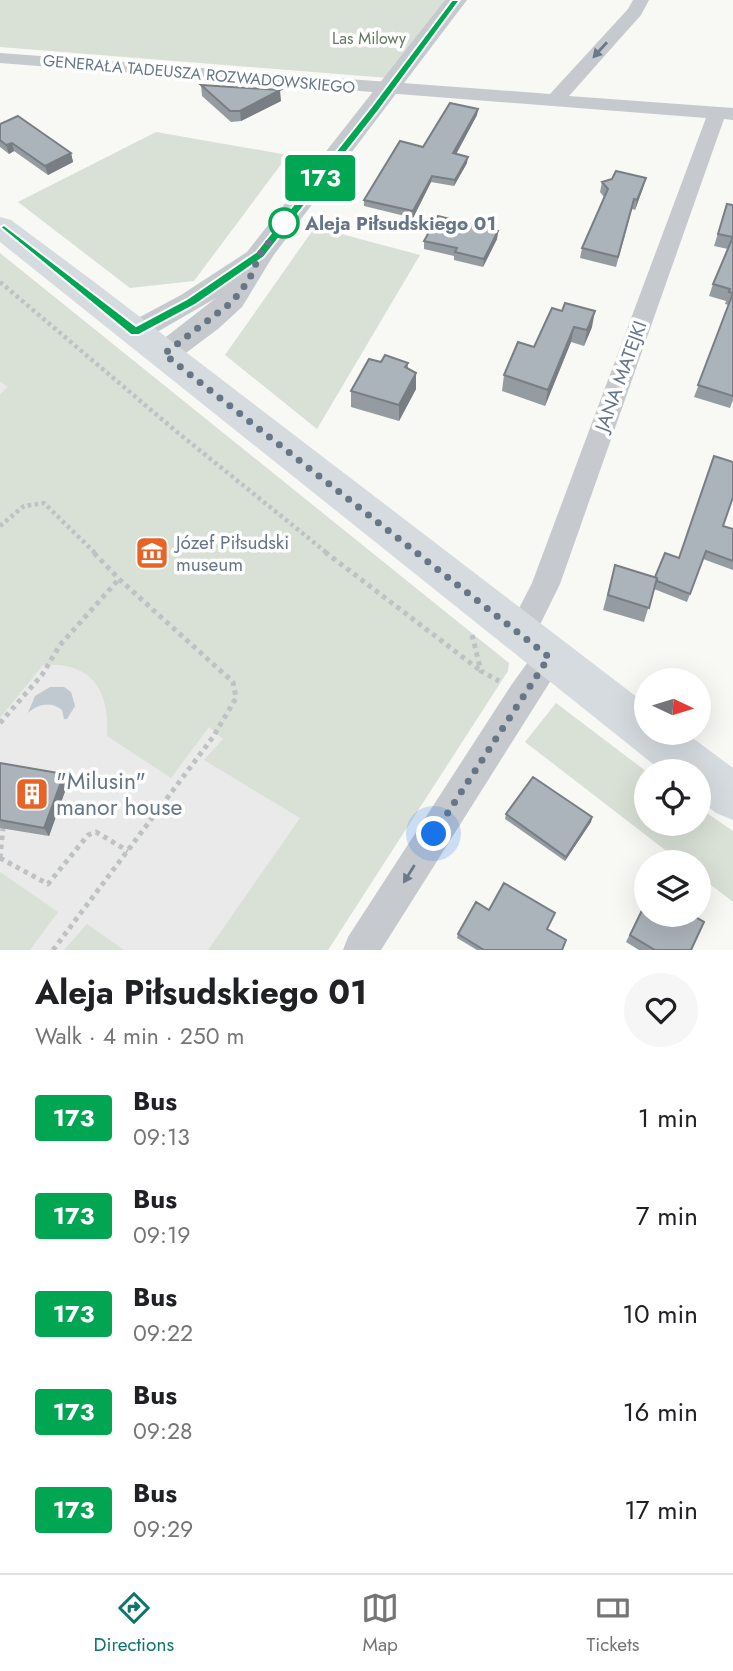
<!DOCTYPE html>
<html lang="en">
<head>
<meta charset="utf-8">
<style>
	:root { --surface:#fff; --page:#f6f6f6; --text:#202124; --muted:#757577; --line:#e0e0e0; --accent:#0f766e }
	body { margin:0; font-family:Jost,sans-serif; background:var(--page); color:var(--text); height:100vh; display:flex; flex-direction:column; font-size:26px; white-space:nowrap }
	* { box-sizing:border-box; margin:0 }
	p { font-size:23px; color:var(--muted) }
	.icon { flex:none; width:38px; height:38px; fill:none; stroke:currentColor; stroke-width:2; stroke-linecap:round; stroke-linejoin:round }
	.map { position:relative; height:950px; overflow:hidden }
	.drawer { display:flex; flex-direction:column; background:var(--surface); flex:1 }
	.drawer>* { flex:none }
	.badge { padding:0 14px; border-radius:5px; font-size:24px; line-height:46px }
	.needle { width:46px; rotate:94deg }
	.buttons { position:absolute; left:634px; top:668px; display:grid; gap:14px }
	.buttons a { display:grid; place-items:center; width:77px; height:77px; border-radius:50%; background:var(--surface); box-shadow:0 7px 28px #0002; font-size:35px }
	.you { position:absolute; width:35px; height:35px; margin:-18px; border:5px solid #fff; border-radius:50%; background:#1a73e8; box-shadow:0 0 0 10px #1a73e833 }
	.map>.badge { position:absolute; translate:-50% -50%; box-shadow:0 0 0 4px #fff }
	.round { display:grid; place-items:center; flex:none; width:74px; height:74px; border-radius:37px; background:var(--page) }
	.head { display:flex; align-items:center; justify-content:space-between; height:119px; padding:0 35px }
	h1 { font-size:33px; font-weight:700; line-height:52px }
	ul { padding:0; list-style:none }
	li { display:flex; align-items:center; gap:21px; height:98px; padding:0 35px }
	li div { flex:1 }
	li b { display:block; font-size:26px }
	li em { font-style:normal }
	li .badge { min-width:77px; font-weight:700; text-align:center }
	.menu { display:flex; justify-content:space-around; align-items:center; height:98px; border-top:2px solid var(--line); background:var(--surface); font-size:19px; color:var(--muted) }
	.menu a { display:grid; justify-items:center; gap:4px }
	.menu .on { color:var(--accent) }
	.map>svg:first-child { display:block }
	.built { fill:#e9eae9 }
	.green { fill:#d9e0d6 }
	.water { fill:#c0c9cf }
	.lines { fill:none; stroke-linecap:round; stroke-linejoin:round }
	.path-far1 { stroke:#bfc2c4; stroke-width:4.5; stroke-dasharray:3.5 3.5; stroke-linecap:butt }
	.path { stroke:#bfc2c4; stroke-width:5; stroke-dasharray:4.5 4.5; stroke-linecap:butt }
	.minor { fill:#c6c9cd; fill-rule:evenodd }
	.tertiary { fill:#c6c9cd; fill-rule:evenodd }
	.secondary { fill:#d6dbdf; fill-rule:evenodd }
	.wall { fill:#949ba1 }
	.shaded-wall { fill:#787e83 }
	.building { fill:#acb4bb; stroke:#787e83; stroke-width:2 }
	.oneway { fill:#6b7a8a }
	.line { fill:#00a651; stroke:#fff; stroke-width:2 }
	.walk { stroke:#667687; stroke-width:7; stroke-dasharray:0 12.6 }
	.stop-dot { fill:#fff; stroke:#00a651; stroke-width:3.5 }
	.labels { text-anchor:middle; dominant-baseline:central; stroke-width:7; stroke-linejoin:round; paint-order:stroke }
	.far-park-label { font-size:16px; fill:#647962; stroke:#fff }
	.far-street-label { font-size:16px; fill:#667687; stroke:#fff }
	.stop-label { font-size:19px; font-weight:bold; fill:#667687; stroke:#fff; text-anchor:start }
	.street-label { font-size:19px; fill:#667687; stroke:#fff }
	.poi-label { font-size:19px; fill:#667687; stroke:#fff; text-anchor:start }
	.near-poi-label { font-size:23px; fill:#667687; stroke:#fff; text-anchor:start }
</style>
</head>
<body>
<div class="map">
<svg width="733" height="950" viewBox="0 0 733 950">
	<rect width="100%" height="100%" fill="#f8f8f5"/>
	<!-- built -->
	<path class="built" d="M0,296l484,411 -156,243h-328z"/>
	<!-- green -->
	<path class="green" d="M0,0h445l-57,78 -388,-31z
		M156,132l132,23 -94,126 -64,7 -112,-86z
		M315,227l105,28 -103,174 -92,-74z
		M0,253l509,410 -1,8 -180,279h-120l92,-132 -96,-58 19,-21 -14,-12 -38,51 -64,-42c3,-45 -15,-75 -64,-71l-43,53v-324l8,-7 -8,-5z
		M556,703l91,69 -1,52h52v-17l35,24v71l-35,-27v-12h-16l-157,-121z
		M0,872l58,40 -28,38h-30z
		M87,924l37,26h-60z"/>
	<!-- water -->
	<path class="water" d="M50,687h14l7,5 4,14 -8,13h-3l-2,-9c-11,-9 -24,-6 -34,3l7,-17z"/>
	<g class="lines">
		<!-- path-far1 -->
		<path class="path-far1" d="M0,282l177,150 150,121
			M0,526l24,-20 20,-3 51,50"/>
		<!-- path -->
		<path class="path" d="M325,552l156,119
			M472,635l9,36 18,10
			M0,723l42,-48 18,-30 59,-66
			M0,858l48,26 40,-49 8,-3 32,19
			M0,858l3,-30
			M53,950l160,-213 23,-39 -3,-16 -114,-103 -26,-27"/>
		<!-- minor -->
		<path class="minor" d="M633,0h16l-8,15 -72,81 164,12v12l-9,-1 -164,465 -30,61 -10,4 -10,-4 -5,-9 27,-53 174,-465 -706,-55v-10l550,41 78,-85z
			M549,644l11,4 4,9 -4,9 -179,284h-38l5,-13 164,-253 26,-36z"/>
		<!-- tertiary -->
		<path class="tertiary" d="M445,0h22l-194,256 -31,51 -24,22 -43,32 -11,4 -11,-4 -4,-7 4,-7 63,-49 -71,41 -10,3 -10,-3 -5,-7 5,-7 56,-30 66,-43z"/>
		<!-- secondary -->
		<path class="secondary" d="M0,217l11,3 82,61 553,423v29h40l47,35v52l-17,-7 -18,-14v-27h-35l-663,-530z"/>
	</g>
	<!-- wall -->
	<path class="wall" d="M201,85l80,16 -40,20 -10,1 -29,-26z
		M478,109l-1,6 -21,39 11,9 -13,23 -23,-4 -18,36 -49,-12v-6l59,-53z
		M0,124l71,29 2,9 -25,13 -34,-24 -5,3 -9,-7z
		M602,182l41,6 -8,22 -3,-1 -16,58 -36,-9 2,-10 22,-51 -4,-5z
		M727,204l6,1v195l-3,8 -36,-11 35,-92 -4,-1 1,-3 -17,-5 4,-12 15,-35 -14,-3z
		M498,231l-1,8 -14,28 -29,-7v-4l-30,-7v-8z
		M562,311l30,16 -8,19 -13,-4 -26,64 -43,-15 2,-16 30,-28z
		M381,362l27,1v6l8,4v16l-17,32 -48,-14v-16z
		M723,526l10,3v41l-30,-11 -16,43 -33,-13 -10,33 -41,-12 12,-45 40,12 24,-19z
		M0,763l64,11 4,9 -19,53 -49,-8z
		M506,814l86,3 -1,5 -26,39 -60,-42z
		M646,901l45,49h-52l-13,-8z
		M489,910l59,19 14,21h-85l-20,-12 1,-4z"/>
	<!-- shaded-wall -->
	<path class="shaded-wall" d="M280,90l1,11 -40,20 -1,-10z
		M478,109l-1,6 -24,45v-7z
		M12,143l2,8 -5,3 -3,-9z
		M71,153l2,9 -25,13 -3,-9z
		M468,157l-1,6 -13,23 1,-6z
		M432,176l-1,6 -18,36v-7z
		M646,178l-3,10 -8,22 2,-10z
		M498,231l-1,8 -14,28 1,-8z
		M595,311l-3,16 -8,19 3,-16z
		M574,327l-3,15 -26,64 3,-16z
		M416,373v16l-17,32v-16z
		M64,774l4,9 -19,53 -5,-8z
		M592,817l-1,5 -26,39 1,-4z"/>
	<!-- building -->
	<path class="building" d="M201,85l79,5 -40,21h-10z
		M450,103l28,6 -25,44 15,4 -13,23 -23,-4 -19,35 -49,-11 36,-59 23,6z
		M18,116l53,37 -26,13 -33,-23 -6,2 -6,-5v-16z
		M616,171l30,7 -9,22 -3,-1 -16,58 -36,-9 26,-59 -6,-7 10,-3z
		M727,204l6,1v88l-4,-1 1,-3 -17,-5 20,-47 -15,-3z
		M438,216l60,15 -14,28 -29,-7 2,-4 -33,-7z
		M733,293v103l-35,-11z
		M565,303l30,8 -8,19 -13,-3 -26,63 -44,-15 14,-33 16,5 18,-39 10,3z
		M385,355l23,8 -3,4 11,6 -17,32 -48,-14 18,-32 12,3z
		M714,456l19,6v35l-10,29 10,3v32l-27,-10 -16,43 -33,-13v-3l-2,-1 10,-24 14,5z
		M615,565l42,13 -8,30 -41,-13z
		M0,763l64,11 -20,54 -44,-8z
		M533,777l59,40 -26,40 -60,-43z
		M504,883l51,30 -8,16 19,11 -4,10h-78l-26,-16 18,-32 13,8z
		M646,902v13h46l12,7 -13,28h-36l-25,-15z"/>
	<!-- one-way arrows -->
	<defs><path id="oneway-solid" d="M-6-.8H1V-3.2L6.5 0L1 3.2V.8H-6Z" transform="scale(1.75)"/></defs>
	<g class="oneway">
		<use href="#oneway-solid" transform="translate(600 50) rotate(132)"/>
		<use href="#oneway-solid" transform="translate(409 874) rotate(122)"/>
	</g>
	<!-- line -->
	<path class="line" d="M452,0h8l-81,110 -115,147 -69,48 -56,30h-8l-131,-108 4,-2 132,101 51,-27 69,-47 116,-146z"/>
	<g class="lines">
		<!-- walk -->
		<path class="walk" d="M284,223l-24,31 -11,26 -17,22 -68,52 385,303 -115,177"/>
	</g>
	<!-- icons -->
	<defs>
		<symbol id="museum-square" viewBox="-11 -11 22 22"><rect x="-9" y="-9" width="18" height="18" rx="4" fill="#e86426" stroke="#fff"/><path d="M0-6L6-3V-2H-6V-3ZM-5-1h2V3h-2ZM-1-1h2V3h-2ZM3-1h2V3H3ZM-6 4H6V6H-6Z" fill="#fff"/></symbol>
		<symbol id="building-square" viewBox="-11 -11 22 22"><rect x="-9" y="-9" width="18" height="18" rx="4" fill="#e86426" stroke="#fff"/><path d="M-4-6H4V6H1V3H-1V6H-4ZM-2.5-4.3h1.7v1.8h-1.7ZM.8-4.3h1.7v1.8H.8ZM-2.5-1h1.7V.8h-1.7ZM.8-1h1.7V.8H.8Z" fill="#fff"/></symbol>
	</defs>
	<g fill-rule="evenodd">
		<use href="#museum-square" x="133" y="534" width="38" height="38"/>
		<use href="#building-square" x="13" y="775" width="38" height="38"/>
	</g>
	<!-- markers -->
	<circle class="stop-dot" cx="284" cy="223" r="14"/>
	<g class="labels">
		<!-- far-park labels -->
		<g class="far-park-label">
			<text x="369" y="38">Las Milowy</text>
		</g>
		<!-- far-street labels -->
		<g class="far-street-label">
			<text transform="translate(199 74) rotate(5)">GENERAŁA TADEUSZA ROZWADOWSKIEGO</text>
		</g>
		<!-- stop labels -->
		<g class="stop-label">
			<text x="305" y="223">Aleja Piłsudskiego 01</text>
		</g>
		<!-- street labels -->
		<g class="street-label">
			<text transform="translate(621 376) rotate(-70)">JANA MATEJKI</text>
		</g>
		<!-- poi labels -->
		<g class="poi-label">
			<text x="176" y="542">Józef Piłsudski<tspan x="176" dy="22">museum</tspan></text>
		</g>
		<!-- near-poi labels -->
		<g class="near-poi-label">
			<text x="56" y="781">"Milusin"<tspan x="56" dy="26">manor house</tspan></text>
		</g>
	</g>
</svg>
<div class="buttons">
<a><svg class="needle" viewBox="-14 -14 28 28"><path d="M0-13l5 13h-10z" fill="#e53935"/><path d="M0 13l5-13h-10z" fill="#757577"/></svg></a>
<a><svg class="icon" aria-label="locate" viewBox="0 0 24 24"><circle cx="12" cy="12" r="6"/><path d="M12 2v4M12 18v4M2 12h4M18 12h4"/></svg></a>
<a><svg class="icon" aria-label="layers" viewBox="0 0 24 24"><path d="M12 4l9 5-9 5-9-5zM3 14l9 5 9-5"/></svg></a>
</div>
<div class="you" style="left:434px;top:834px"></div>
<b class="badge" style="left:320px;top:178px;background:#00a651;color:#fff">173</b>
</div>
<section class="drawer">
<div class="head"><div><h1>Aleja Piłsudskiego 01</h1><p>Walk · 4 min · 250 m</p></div><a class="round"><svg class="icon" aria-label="heart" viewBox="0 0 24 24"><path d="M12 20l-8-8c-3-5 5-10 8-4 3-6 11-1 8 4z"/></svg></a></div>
<ul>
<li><span class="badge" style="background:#00a651;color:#fff">173</span><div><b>Bus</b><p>09:13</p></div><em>1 min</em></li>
<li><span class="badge" style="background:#00a651;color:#fff">173</span><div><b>Bus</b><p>09:19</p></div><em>7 min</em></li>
<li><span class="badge" style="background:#00a651;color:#fff">173</span><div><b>Bus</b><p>09:22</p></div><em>10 min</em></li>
<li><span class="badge" style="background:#00a651;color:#fff">173</span><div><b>Bus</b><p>09:28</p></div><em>16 min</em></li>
<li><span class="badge" style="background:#00a651;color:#fff">173</span><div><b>Bus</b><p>09:29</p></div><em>17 min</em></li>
</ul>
</section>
<nav class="menu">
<a class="on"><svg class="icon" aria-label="directions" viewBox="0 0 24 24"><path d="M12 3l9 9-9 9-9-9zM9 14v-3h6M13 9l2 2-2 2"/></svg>Directions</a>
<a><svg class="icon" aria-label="map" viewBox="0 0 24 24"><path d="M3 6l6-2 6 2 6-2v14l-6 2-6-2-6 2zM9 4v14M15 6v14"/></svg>Map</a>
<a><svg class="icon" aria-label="tickets" viewBox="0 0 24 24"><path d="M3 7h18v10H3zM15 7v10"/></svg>Tickets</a>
</nav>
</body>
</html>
